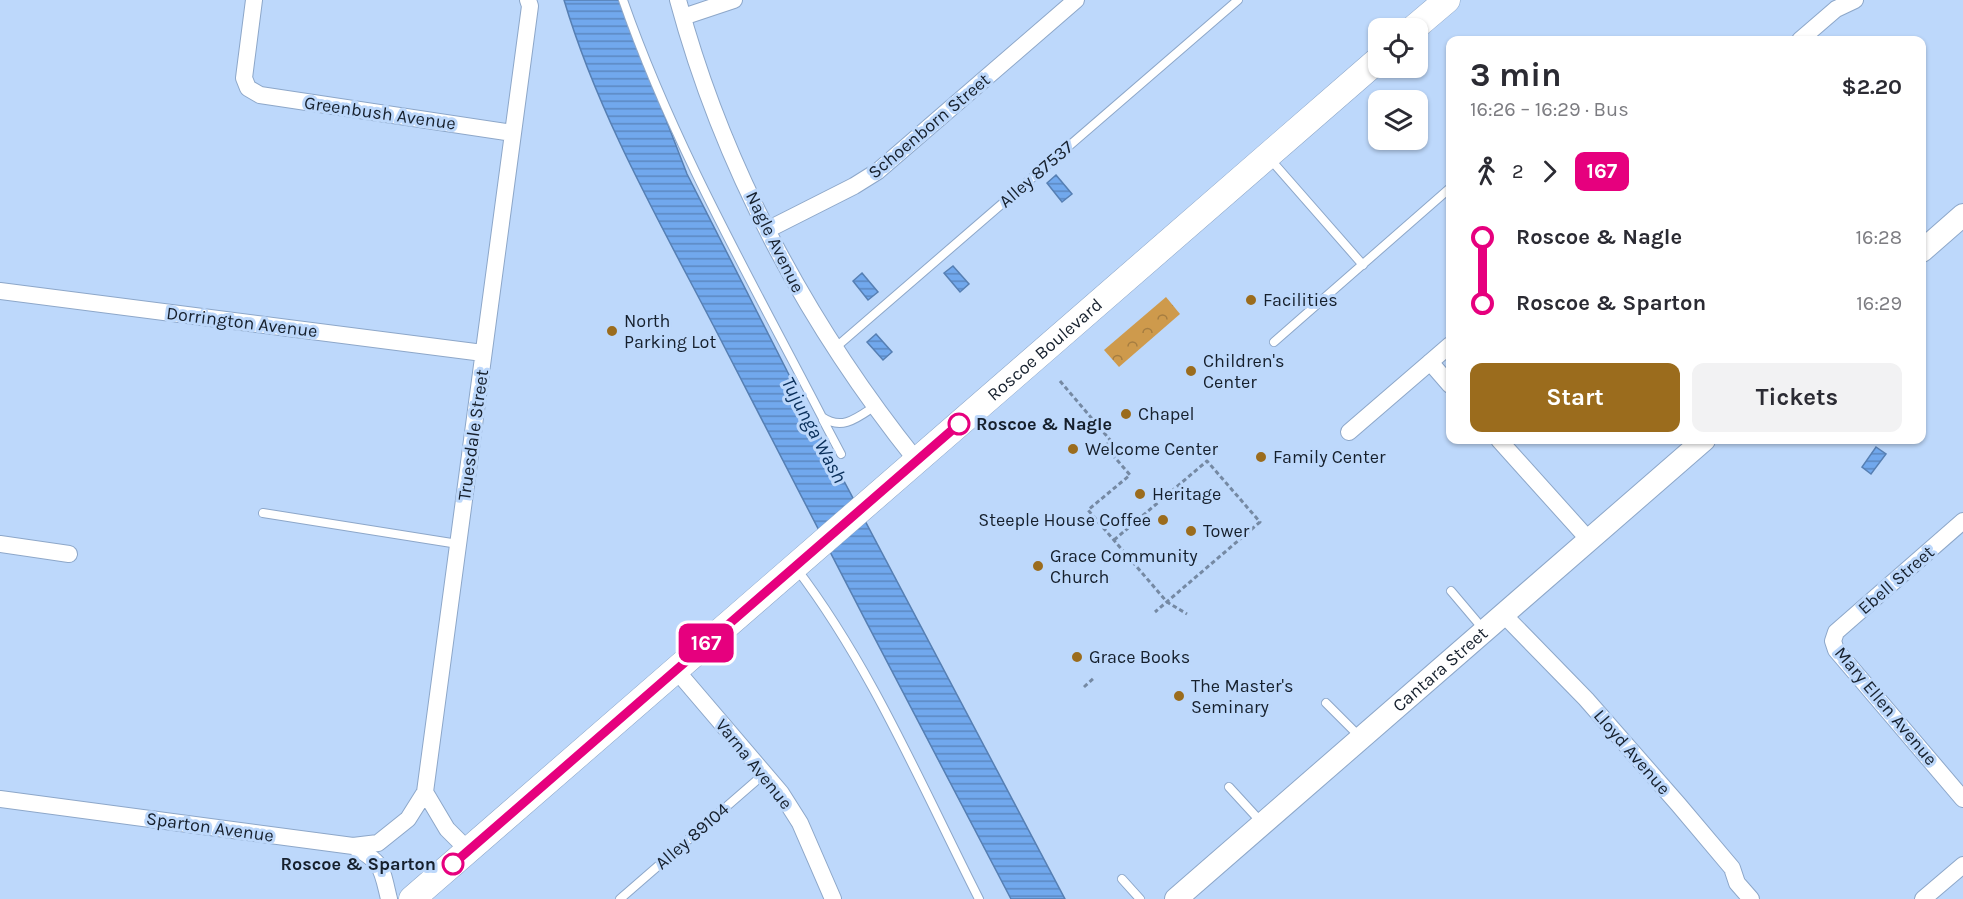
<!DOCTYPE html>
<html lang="en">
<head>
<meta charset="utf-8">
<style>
	:root { --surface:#fff; --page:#f2f2f3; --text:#2b2b33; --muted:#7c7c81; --accent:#9b6c1d }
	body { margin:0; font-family:Karla,sans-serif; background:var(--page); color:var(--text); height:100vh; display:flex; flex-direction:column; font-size:22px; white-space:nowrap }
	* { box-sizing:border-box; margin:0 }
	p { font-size:20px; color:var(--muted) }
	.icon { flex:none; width:33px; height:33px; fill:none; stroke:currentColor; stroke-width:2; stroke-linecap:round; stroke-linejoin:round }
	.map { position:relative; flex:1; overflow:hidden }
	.details { position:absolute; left:1446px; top:36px; width:480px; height:408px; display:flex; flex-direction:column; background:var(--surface); border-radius:12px; box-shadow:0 2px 4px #0004 }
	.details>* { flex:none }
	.badge { padding:0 12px; border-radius:9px; font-size:21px; line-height:39px }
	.buttons { position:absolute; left:1368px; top:18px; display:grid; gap:12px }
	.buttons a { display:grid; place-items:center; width:60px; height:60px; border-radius:12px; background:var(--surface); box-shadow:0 2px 4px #0004; font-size:30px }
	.map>.badge { position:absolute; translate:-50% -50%; box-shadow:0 0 0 3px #fff }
	.legs { display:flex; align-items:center; gap:9px; height:66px; padding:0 24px; font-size:20px }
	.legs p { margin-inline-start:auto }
	.head { display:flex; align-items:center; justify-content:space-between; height:102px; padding:0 24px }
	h1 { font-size:33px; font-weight:700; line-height:45px }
	.cta { display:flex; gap:12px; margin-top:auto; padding:12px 24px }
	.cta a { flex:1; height:69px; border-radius:12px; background:var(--accent); color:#fff; font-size:24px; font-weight:700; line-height:69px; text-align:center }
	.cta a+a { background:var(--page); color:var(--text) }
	ul { padding:0 24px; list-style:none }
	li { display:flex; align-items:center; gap:21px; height:66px; font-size:22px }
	li i { display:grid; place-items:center; width:9px; height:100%; margin:0 8px; background:currentColor }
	li i::after { content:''; width:15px; height:15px; margin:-8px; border:4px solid; border-radius:50%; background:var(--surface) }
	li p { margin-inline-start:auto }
	li:first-child i { background:linear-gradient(#0000 50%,currentColor 0) }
	li:last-child i { background:linear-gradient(currentColor 50%,#0000 0) }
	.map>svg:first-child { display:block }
	.park { fill:url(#park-crowns) }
	.water { fill:url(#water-rules); stroke:#567fb3; stroke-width:1.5 }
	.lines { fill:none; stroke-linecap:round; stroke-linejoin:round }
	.lane-casing { stroke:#8da7c9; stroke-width:10 }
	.street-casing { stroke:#8da7c9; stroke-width:18 }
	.secondary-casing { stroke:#8da7c9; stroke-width:24 }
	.primary-casing { stroke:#8da7c9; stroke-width:27 }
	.path { stroke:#7589a3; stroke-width:3; stroke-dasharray:4.5 3; stroke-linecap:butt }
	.lane { stroke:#fff; stroke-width:8 }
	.street { stroke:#fff; stroke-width:16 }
	.secondary { stroke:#fff; stroke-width:22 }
	.primary { stroke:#fff; stroke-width:26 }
	.line-1-casing { stroke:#fff; stroke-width:14 }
	.line-1 { stroke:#e6007e; stroke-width:9 }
	.poi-dot { fill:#9b6c1d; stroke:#bdd8fb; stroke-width:2 }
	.stop-1-dot { fill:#fff; stroke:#e6007e; stroke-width:3 }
	.labels { text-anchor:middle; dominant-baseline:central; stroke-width:6; stroke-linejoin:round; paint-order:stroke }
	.street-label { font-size:18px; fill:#16202d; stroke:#bdd8fb }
	.poi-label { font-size:18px; fill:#16202d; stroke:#bdd8fb; text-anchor:start }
	.stop-label { font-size:18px; font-weight:bold; fill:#16202d; stroke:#bdd8fb; text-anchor:start }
	.water-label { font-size:20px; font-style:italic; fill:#0a305b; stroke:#bdd8fb }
</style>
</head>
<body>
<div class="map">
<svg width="1963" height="899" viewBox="0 0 1963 899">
	<defs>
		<pattern id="park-crowns" width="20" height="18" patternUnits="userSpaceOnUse" patternTransform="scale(1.5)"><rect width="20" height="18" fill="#ce9a4c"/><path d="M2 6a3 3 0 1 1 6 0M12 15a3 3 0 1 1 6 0" fill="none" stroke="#a67d40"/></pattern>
		<pattern id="water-rules" width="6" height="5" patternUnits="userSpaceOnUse" patternTransform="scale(1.5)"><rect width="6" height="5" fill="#71a8ed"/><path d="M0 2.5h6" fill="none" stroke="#5c88c0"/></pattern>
	</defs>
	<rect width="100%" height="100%" fill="#bdd8fb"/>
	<!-- park -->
	<path class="park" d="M1166,297l14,17 -61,53 -15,-17z"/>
	<!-- water -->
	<path class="water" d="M564,0h56l67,174 130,256 248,469h-54c-96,-182 -190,-364 -284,-547 -58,-114 -126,-228 -163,-352z
		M1056,175l16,19 -10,8 -15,-19z
		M953,266l16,18 -9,8 -16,-19z
		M862,273l16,19 -10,8 -15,-19z
		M876,334l16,18 -9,8 -16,-18z
		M1876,447l10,7 -15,20 -9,-7z"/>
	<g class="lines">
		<defs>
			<path id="lane" d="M623,0c51,146 128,280 199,417 20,14 35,1 53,-11
				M1270,159l93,106
				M1274,342l176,-154
				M835,348l403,-348
				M823,420l18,34
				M263,513l195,31
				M796,568c75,98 127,221 183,331
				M1451,591l33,39
				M1326,703l34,34
				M1229,787l33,36
				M1122,879l18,20
				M620,899l144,-125"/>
			<path id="street" d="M254,0l-10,78 4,10 12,7 253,38
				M678,0c45,168 130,325 238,460
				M683,17l51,-17
				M1800,40l36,-31 19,-9
				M767,230l87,-44 24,-15 198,-171
				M0,291l483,62
				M1430,362l20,23
				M1349,432l101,-87
				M1499,440l90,100
				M1963,521l-127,111 -3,9 3,9 127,149
				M0,544l69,10
				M1503,614l83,85 92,105 54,64 5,15 14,16
				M676,670l105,123 19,30 33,76
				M0,799l353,47c30,17 28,20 36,53
				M353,846l25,-3 30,-24 17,-27
				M469,851l-22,-22 -22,-37 105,-786 -2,-6
				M1923,899l40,-34"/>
			<g id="secondary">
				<path d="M1922,251l41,-36"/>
				<path id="s1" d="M1176,899l528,-459"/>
			</g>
			<g id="primary">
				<path d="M1414,28l33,-28"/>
				<path id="s2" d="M412,899l966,-839"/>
			</g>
		</defs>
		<!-- lane casing -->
		<use href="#lane" class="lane-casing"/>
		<!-- street casing -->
		<use href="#street" class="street-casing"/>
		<!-- secondary casing -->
		<use href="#secondary" class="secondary-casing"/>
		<!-- primary casing -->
		<use href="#primary" class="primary-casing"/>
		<!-- path -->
		<path class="path" d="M1060,381l51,60 -6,5 25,29 -42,35 79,92 20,12
			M1114,540l93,-79 53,61 -105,90
			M1084,687l10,-9"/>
		<!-- lane -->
		<use href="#lane" class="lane"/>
		<!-- street -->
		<use href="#street" class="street"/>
		<!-- secondary -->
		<use href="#secondary" class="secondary"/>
		<!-- primary -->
		<use href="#primary" class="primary"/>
	</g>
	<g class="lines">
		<defs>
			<path id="line-1" d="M453,864l506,-440"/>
		</defs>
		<!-- line-1 casing -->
		<use href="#line-1" class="line-1-casing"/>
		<!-- line-1 -->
		<use href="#line-1" class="line-1"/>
	</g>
	<!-- markers -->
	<g class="poi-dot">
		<circle cx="1251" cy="300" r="6"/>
		<circle cx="612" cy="331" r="6"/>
		<circle cx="1191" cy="371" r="6"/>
		<circle cx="1126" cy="414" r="6"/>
		<circle cx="1073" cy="449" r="6"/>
		<circle cx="1261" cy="457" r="6"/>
		<circle cx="1140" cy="494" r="6"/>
		<circle cx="1163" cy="520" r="6"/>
		<circle cx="1191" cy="531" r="6"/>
		<circle cx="1038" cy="566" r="6"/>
		<circle cx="1077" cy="657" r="6"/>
		<circle cx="1179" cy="696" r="6"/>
	</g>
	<g class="stop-1-dot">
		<circle cx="959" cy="424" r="10"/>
		<circle cx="453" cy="864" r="10"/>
	</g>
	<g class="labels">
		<!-- street labels -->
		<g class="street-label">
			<text transform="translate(380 113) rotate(8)">Greenbush Avenue</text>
			<text transform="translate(929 126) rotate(-40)">Schoenborn Street</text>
			<text transform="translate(1036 174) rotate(-41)">Alley 87537</text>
			<text transform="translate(775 242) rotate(64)">Nagle Avenue</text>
			<text transform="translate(242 322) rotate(7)">Dorrington Avenue</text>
			<text stroke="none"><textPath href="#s2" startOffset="838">Roscoe Boulevard</textPath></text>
			<text transform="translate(473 435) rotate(-82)">Truesdale Street</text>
			<text transform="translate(1896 580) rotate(-41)">Ebell Street</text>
			<text stroke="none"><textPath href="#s1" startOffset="350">Cantara Street</textPath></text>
			<text transform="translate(1886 706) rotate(50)">Mary Ellen Avenue</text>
			<text transform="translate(1632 752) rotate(49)">Lloyd Avenue</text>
			<text transform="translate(754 764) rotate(51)">Varna Avenue</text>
			<text transform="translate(210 827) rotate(8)">Sparton Avenue</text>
			<text transform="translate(692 836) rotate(-41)">Alley 89104</text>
		</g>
		<!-- poi labels -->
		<g class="poi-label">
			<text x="1263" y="300">Facilities</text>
			<text x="624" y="321">North<tspan x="624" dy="21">Parking Lot</tspan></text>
			<text x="1203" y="361">Children's<tspan x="1203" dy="21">Center</tspan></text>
			<text x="1138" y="414">Chapel</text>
			<text x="1085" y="449">Welcome Center</text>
			<text x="1273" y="457">Family Center</text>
			<text x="1152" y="494">Heritage</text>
			<text x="1151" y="520" text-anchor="end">Steeple House Coffee</text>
			<text x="1203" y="531">Tower</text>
			<text x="1050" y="556">Grace Community<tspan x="1050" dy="21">Church</tspan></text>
			<text x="1089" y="657">Grace Books</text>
			<text x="1191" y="686">The Master's<tspan x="1191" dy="21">Seminary</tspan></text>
		</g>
		<!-- stop labels -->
		<g class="stop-label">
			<text x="976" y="424">Roscoe &amp; Nagle</text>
			<text x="436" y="864" text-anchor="end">Roscoe &amp; Sparton</text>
		</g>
		<!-- water labels -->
		<g class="water-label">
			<text transform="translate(814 430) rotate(62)">Tujunga Wash</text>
		</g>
	</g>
</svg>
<div class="buttons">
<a><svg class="icon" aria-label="locate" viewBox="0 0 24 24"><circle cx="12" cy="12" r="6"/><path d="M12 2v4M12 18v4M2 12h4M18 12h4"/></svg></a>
<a><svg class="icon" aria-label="layers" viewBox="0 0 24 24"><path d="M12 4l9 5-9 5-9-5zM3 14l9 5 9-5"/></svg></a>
</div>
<b class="badge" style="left:706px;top:643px;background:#e6007e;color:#fff">167</b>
<section class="details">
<div class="head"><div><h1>3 min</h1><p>16:26 – 16:29 · Bus</p></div><b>$2.20</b></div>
<div class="legs"><svg class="icon" aria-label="walk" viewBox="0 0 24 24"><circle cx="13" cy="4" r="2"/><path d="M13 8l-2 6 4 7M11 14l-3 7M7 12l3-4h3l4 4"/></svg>2<svg class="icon" aria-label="forward" viewBox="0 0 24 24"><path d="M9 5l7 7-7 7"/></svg><b class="badge" style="background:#e6007e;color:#fff">167</b></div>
<ul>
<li><i style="color:#e6007e"></i><b>Roscoe &amp; Nagle</b><p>16:28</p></li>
<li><i style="color:#e6007e"></i><b>Roscoe &amp; Sparton</b><p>16:29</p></li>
</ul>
<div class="cta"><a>Start</a><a>Tickets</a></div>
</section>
</div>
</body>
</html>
